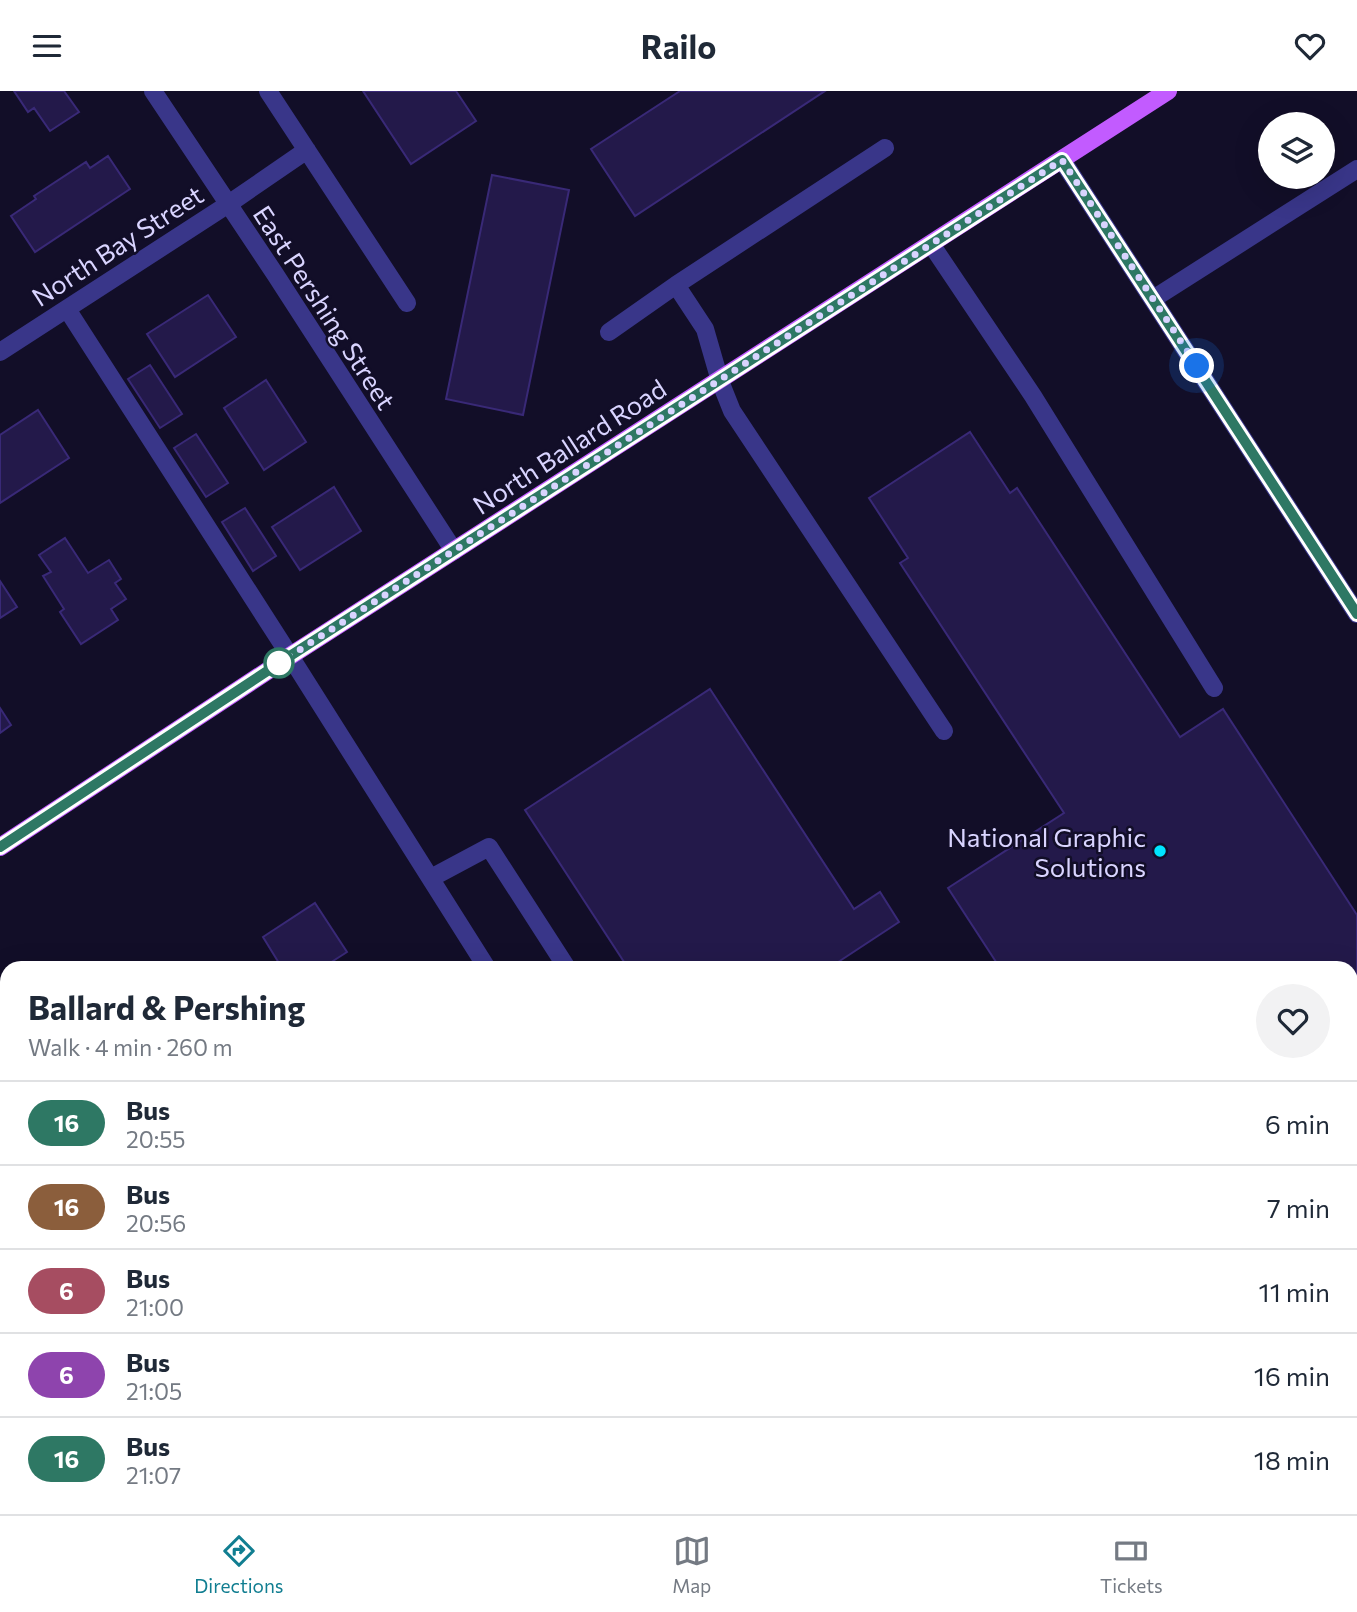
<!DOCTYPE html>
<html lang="en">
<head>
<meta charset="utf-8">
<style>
	:root { --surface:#fff; --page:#f2f2f3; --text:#1f2937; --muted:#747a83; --line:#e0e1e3; --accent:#117e91 }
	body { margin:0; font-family:Commissioner,sans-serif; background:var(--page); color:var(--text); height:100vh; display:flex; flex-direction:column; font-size:26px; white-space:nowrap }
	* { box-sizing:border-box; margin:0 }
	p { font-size:23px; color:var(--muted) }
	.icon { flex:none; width:38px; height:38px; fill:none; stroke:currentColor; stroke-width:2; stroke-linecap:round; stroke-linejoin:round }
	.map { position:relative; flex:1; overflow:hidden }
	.details { position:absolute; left:0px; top:870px; width:1358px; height:555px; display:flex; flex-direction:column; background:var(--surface); border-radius:21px 21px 0 0; box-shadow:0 7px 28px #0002 }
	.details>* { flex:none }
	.badge { padding:0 14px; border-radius:23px; font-size:24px; line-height:46px }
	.fabs { position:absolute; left:1258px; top:21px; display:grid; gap:14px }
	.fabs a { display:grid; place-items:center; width:77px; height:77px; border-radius:50%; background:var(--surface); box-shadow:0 7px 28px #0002; font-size:35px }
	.you { position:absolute; width:35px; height:35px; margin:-18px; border:5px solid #fff; border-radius:50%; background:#1a73e8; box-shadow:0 0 0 10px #1a73e833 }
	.map>.badge { position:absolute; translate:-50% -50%; box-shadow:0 0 0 4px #fff }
	.round { display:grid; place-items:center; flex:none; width:74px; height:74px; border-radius:37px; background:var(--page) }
	.overview { display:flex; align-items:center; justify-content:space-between; height:119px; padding:0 28px }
	h1 { font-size:33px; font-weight:700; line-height:52px }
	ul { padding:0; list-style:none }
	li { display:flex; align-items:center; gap:21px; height:84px; padding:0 28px; border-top:2px solid var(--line) }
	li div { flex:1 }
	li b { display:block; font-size:26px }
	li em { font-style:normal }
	li .badge { min-width:77px; font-weight:700; text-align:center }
	header { display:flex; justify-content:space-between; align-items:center; height:91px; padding:0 28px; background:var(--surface); font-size:32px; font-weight:700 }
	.tabs { display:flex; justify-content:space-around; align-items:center; height:98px; border-top:2px solid var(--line); background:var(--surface); font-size:19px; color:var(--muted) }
	.tabs a { display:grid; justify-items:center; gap:4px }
	.tabs .active { color:var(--accent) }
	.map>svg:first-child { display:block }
	.building { fill:#23194a; stroke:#392977; stroke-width:2 }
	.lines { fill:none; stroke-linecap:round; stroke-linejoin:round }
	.minor { stroke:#393689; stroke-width:18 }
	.major { stroke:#c25bff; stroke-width:18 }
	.line-casing { stroke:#fff; stroke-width:16 }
	.line { stroke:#2e7864; stroke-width:10 }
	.walk { stroke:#d9d4ff; stroke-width:7; stroke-dasharray:0 12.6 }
	.stop-dot { fill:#fff; stroke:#2e7864; stroke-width:3.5 }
	.poi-dot { fill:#00e5ff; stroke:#120e28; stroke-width:2.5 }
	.labels { text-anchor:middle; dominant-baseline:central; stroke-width:5; stroke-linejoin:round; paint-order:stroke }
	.street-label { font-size:26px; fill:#d9d4ff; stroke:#120e28 }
	.poi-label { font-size:26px; fill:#d9d4ff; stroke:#120e28; text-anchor:end }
</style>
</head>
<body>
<header><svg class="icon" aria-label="menu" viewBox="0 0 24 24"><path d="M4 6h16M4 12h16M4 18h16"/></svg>Railo<svg class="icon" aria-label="heart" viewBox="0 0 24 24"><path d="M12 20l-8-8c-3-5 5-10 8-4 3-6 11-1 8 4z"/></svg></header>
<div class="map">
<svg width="1357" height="1423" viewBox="0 0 1357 1423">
	<rect width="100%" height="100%" fill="#120e28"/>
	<!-- building -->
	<path class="building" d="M14,0h50l15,21 -29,19 -16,-23 -6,4z
		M363,0h93l20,30 -65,43z
		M680,0h145l-190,125 -44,-67z
		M108,65l22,33 -95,63 -24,-36 25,-17 -2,-3 52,-34 4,6z
		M492,84l77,15 -46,225 -77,-16z
		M208,204l28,42 -61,40 -28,-43z
		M150,274l32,49 -22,14 -32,-49z
		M266,289l40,62 -42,28 -40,-62z
		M38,319l31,48 -69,45v-68z
		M970,341l40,61 7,-5 163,249 43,-28 134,206v351l-6,4v-302h-351l-52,-80 116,-75 -164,-250 8,-5 -39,-60z
		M196,343l32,49 -22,14 -32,-49z
		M334,396l27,44 -61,39 -28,-43z
		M245,417l31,48 -23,15 -31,-49z
		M65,447l23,35 21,-13 12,19 -6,4 11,16 -15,10 7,11 -37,24 -21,-32 4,-3 -21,-33 8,-4 -12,-17z
		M0,490l17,26 -17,11z
		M710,598l144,220 26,-17 19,30 -70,46h-201l-103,-158z
		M0,617l11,17 -11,8z
		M315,812l32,49 -25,16h-40l-19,-31z"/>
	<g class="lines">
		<!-- minor -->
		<path class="minor" d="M153,0l122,183 179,277
			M268,0l139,212
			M885,57l-209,137 29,44 15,52 12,30 212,320
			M1062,69l295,454
			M931,153l102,152 181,292
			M1153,208l204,-130
			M67,218l223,347 197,312
			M609,241l67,-47
			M0,261l227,-147 80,-55
			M431,787l58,-31 78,121
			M1263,1418l6,5"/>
		<!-- major -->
		<path class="major" d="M0,756l290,-191 878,-565"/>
	</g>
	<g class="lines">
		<defs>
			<path id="line" d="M0,756l290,-191 772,-496 295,454"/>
		</defs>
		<!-- line casing -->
		<use href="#line" class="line-casing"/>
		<!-- line -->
		<use href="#line" class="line"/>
		<!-- walk -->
		<path class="walk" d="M279,572l783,-503 135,206"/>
	</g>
	<!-- markers -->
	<circle class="stop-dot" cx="279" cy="572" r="14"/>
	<circle class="poi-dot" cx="1160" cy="760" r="7"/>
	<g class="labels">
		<!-- street labels -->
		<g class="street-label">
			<text transform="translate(117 154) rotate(-33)">North Bay Street</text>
			<text transform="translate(325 216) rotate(57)">East Pershing Street</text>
			<text transform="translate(569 355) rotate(-33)">North Ballard Road</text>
		</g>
		<!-- poi labels -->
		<g class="poi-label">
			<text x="1146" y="745">National Graphic<tspan x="1146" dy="30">Solutions</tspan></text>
		</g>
	</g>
</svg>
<div class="fabs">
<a><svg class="icon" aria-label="layers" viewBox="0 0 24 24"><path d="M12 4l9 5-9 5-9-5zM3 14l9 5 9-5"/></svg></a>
</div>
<div class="you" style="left:1197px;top:275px"></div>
<section class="details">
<div class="overview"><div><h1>Ballard &amp; Pershing</h1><p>Walk · 4 min · 260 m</p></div><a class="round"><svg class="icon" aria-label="heart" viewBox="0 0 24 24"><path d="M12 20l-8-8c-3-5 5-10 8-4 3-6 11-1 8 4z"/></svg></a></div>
<ul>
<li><span class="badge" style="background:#2e7864;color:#fff">16</span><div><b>Bus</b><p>20:55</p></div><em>6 min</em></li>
<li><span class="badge" style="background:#8b5e3c;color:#fff">16</span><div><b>Bus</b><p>20:56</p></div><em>7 min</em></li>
<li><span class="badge" style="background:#a64d61;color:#fff">6</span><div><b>Bus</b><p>21:00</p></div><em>11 min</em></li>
<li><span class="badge" style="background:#8e44ad;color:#fff">6</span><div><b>Bus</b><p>21:05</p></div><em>16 min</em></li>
<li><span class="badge" style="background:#2e7864;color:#fff">16</span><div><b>Bus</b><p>21:07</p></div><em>18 min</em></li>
</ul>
</section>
</div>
<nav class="tabs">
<a class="active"><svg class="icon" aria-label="directions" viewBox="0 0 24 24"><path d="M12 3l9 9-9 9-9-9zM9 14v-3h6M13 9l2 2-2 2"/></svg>Directions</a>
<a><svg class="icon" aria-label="map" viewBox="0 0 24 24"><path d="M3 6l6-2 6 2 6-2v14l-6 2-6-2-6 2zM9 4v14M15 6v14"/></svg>Map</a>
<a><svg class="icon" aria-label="tickets" viewBox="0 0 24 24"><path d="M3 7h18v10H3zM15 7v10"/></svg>Tickets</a>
</nav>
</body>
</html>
